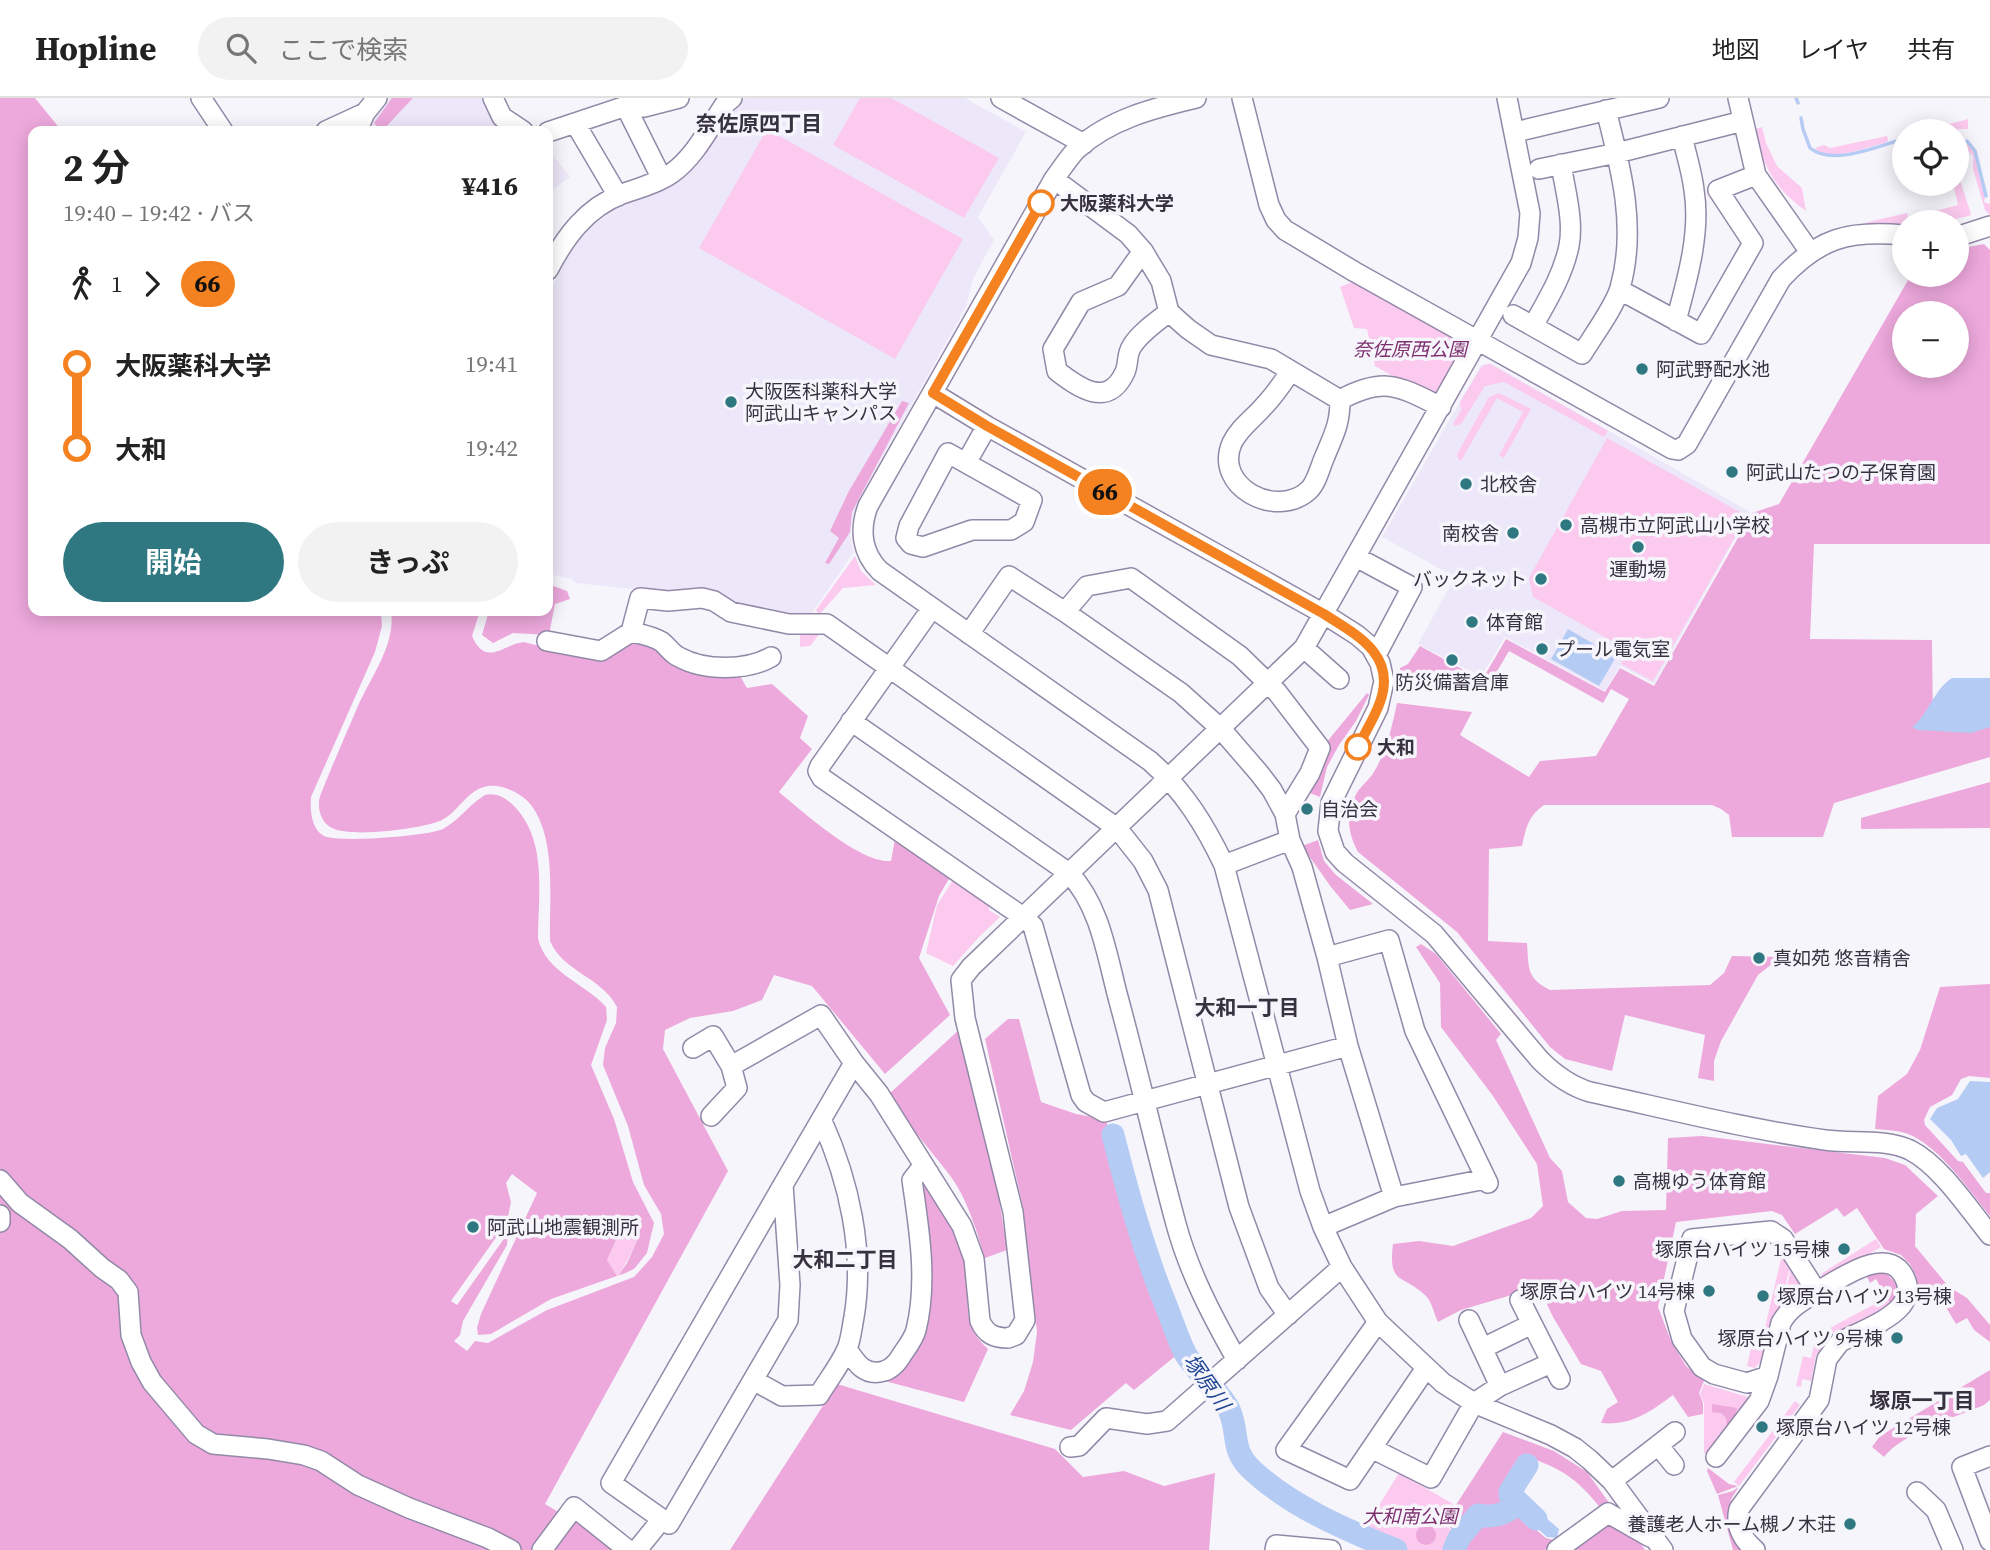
<!DOCTYPE html>
<html lang="ja">
<head>
<meta charset="utf-8">
<style>
	:root { --surface:#fff; --page:#f2f2f2; --text:#222; --muted:#767676; --line:#e0e0e0; --accent:#307881 }
	body { margin:0; font-family:"Source Serif 4","Noto Sans JP",serif; background:var(--page); color:var(--text); height:100vh; display:flex; flex-direction:column; font-size:26px; white-space:nowrap }
	* { box-sizing:border-box; margin:0 }
	p { font-size:23px; color:var(--muted) }
	.icon { flex:none; width:38px; height:38px; fill:none; stroke:currentColor; stroke-width:2; stroke-linecap:round; stroke-linejoin:round }
	.map { position:relative; flex:1; overflow:hidden }
	.side { position:absolute; left:28px; top:28px; width:525px; height:490px; display:flex; flex-direction:column; background:var(--surface); border-radius:14px; box-shadow:0 4px 18px #0003 }
	.side>* { flex:none }
	.badge { padding:0 14px; border-radius:23px; font-size:24px; line-height:46px }
	.controls { position:absolute; left:1892px; top:21px; display:grid; gap:14px }
	.controls a { display:grid; place-items:center; width:77px; height:77px; border-radius:50%; background:var(--surface); box-shadow:0 4px 18px #0003; font-size:35px }
	.map>.badge { position:absolute; translate:-50% -50%; box-shadow:0 0 0 4px #fff }
	.legs { display:flex; align-items:center; gap:10px; height:77px; padding:0 35px; font-size:23px }
	.legs p { margin-inline-start:auto }
	.head { display:flex; align-items:center; justify-content:space-between; height:119px; padding:0 35px }
	h1 { font-size:38px; font-weight:700; line-height:52px }
	.button { display:flex; gap:14px; margin-top:auto; padding:14px 35px }
	.button a { flex:1; height:80px; border-radius:42px; background:var(--accent); color:#fff; font-size:28px; font-weight:700; line-height:80px; text-align:center }
	.button a+a { background:var(--page); color:var(--text) }
	ul { padding:0 35px; list-style:none }
	li { display:flex; align-items:center; gap:24px; height:84px; font-size:26px }
	li i { display:grid; place-items:center; width:10px; height:100%; margin:0 9px; background:currentColor }
	li i::after { content:''; width:18px; height:18px; margin:-9px; border:5px solid; border-radius:50%; background:var(--surface) }
	li p { margin-inline-start:auto }
	li:first-child i { background:linear-gradient(#0000 50%,currentColor 0) }
	li:last-child i { background:linear-gradient(currentColor 50%,#0000 0) }
	header { display:flex; align-items:center; gap:42px; box-sizing:border-box; height:98px; padding:0 35px; background:var(--surface); border-bottom:2px solid var(--line) }
	header strong { font-size:33px }
	nav { display:flex; gap:38px; margin-inline-start:auto; font-size:24px }
	.search { width:490px; height:63px; background:var(--page); display:flex; align-items:center; gap:18px; box-sizing:border-box; padding:0 24px; border-radius:38px; color:var(--muted); font-size:26px }
	.map>svg:first-child { display:block }
	.built { fill:#ede8f9 }
	.green { fill:#fbcaee }
	.forest { fill:#eda9dc; fill-rule:evenodd }
	.water { fill:#b4cbf4 }
	.lines { fill:none; stroke-linecap:round; stroke-linejoin:round }
	.stream { stroke:#b4cbf4; stroke-width:3.5 }
	.river { stroke:#b4cbf4; stroke-width:23 }
	.minor-casing { stroke:#9289a8; stroke-width:22 }
	.minor { stroke:#fff; stroke-width:19 }
	.line-1-casing { stroke:#fff; stroke-width:16 }
	.line-1 { stroke:#f58220; stroke-width:10 }
	.stop-1-dot { fill:#fff; stroke:#f58220; stroke-width:3.5 }
	.poi-dot { fill:#307881; stroke:#f7f5fc; stroke-width:2.5 }
	.labels { text-anchor:middle; dominant-baseline:central; stroke-width:7; stroke-linejoin:round; paint-order:stroke }
	.stop-label { font-size:19px; font-weight:bold; fill:#36323f; stroke:#f7f5fc; text-anchor:start }
	.park-label { font-size:19px; font-style:italic; fill:#7e306f; stroke:#f7f5fc }
	.poi-label { font-size:19px; fill:#36323f; stroke:#f7f5fc; text-anchor:start }
	.neighbourhood-label { font-size:21px; font-weight:bold; fill:#36323f; stroke:#f7f5fc }
	.water-label { font-size:21px; font-style:italic; fill:#1e4592; stroke:#f7f5fc }
</style>
</head>
<body>
<header>
<strong>Hopline</strong>
<div class="search"><svg class="icon" aria-label="search" viewBox="0 0 24 24"><circle cx="10" cy="10" r="6"/><path d="M15 15l6 6"/></svg>ここで検索</div>
<nav><a>地図</a><a>レイヤ</a><a>共有</a></nav>
</header>
<div class="map">
<svg width="1990" height="1452" viewBox="0 0 1990 1452">
	<rect width="100%" height="100%" fill="#f7f5fc"/>
	<!-- built -->
	<path class="built" d="M389,0h97l23,33h-142z
		M745,0h220l61,34 -48,85 16,23 -21,39 -7,28 -106,190 -7,19 -3,20 4,16 -42,61 -24,1 -52,-10 -19,-12 -14,-5 -35,6 -92,-10 -4,-4 -24,-5v-277l25,-53 27,-24 20,-14 52,-20 25,-23 29,-44z
		M548,51l22,28 -22,16z
		M1491,265l259,149 -96,172 -34,-18 -15,25 -100,-54 -24,40 -63,-33 37,-67 -73,-40 99,-172z"/>
	<!-- green -->
	<path class="green" d="M860,0h31l108,60 -35,60 -131,-73z
		M1968,21v10h-9l-2,3 -34,-1z
		M1762,29l4,16 11,23 25,22 4,23c-30,-21 -45,-46 -50,-82z
		M767,31l196,110 -68,120 -196,-111z
		M1887,38l1,5 -4,2c-17,4 -57,20 -69,5l9,-3 6,3z
		M1956,39l9,7 5,1 3,6 12,45 -1,6 6,2v11l-5,-5 -12,-41v-13l-16,-15z
		M1957,73l14,43 -2,2 -28,6h-37v3l-40,-2 43,-10 1,5 50,-13 -5,-21h3z
		M1357,182l102,59 3,9 -30,51 -57,-33 -8,-37 -13,-1 -14,-41z
		M1490,266l118,67 -4,6 -100,-55 -19,4 -24,38 -5,2 -3,-2 8,-14 -1,-8 22,-36z
		M1499,295l32,16 -27,49 -5,-3 24,-43 -26,-14 -36,63 -3,-2 -1,-5 32,-57z
		M1607,340l140,78 -94,165 -32,-17 7,-14 -95,-53 -4,-19z
		M855,458l6,15 15,14 -33,3 -24,27 -3,-5z
		M821,534l-11,14 -10,1v-14z
		M955,779l35,27 -1,6 11,7 -21,20 -26,29 -27,-13 11,-48z
		M629,1130l6,3 3,10 -18,32 1,2 -4,1 -10,-16 14,-31z
		M1876,1141l5,8 -56,32 -4,-5z
		M1781,1161l4,1 5,7 -9,38 -9,13 -11,43 -6,7 -8,-2 6,-28 9,2z
		M1791,1170l11,17 -1,6 -18,13z
		M1886,1200l4,7 -56,30 -4,-7z
		M1818,1229l12,12 -14,16 -5,26 -9,-2 -1,8 -5,-1 7,-30 8,2z
		M1704,1286l44,13 2,3 -44,54 -2,-2v-49l-4,-9z
		M1795,1303l5,4 -61,81 -5,-4z
		M1399,1375l56,32 -11,18 8,8 -8,19h-36l-45,-19z"/>
	<!-- forest -->
	<path class="forest" d="M0,0h35l26,32 -28,1v480h348l1,15 -7,26 -64,145c-1,12 0,32 13,39 15,7 104,0 119,-7 16,-9 27,-25 42,-34 11,-3 21,3 29,11 34,35 24,89 24,132 7,34 48,46 68,69l1,13 -16,45 23,54 19,63 21,41 -7,30 -13,16 -13,6 -1,-2 7,-10 11,-24c-2,-8 -9,-13 -17,-10l-14,31 10,16 -66,23 -60,35 -13,1 -1,-7 4,-14 56,-121 -25,-19 -6,9 5,19 -4,20 -56,79 6,4 51,-72 -1,12 -44,76 -3,14 -6,6 13,10 8,-10 13,2 59,-33 87,-33 18,-20 12,-23 -3,-20 -17,-29 -16,-59 -25,-61 2,-17 11,-25 1,-16c-15,-30 -54,-35 -67,-66 -1,-40 7,-102 -19,-136 -9,-12 -32,-23 -47,-18 -18,5 -26,25 -42,33 -19,9 -92,18 -110,8 -12,-6 -15,-21 -12,-32 12,-30 25,-60 38,-90 13,-29 38,-62 33,-95h89l-8,25c14,32 31,8 52,6l77,20 31,-19 22,5 17,17 20,8 49,3 7,12 25,-4 36,32 -8,22 12,11 -33,43c24,20 82,72 112,69l4,-22 55,38 -11,19 -20,62 31,57 -65,59 -73,-88 -38,-11 -12,25 -29,11 -43,7 -25,12 -2,19 65,122 -183,333 76,46h-621z
		M392,0h21l-31,33 -8,-8z
		M1984,146l6,6v294h-176l-4,95 122,1 1,86 57,1v30l-156,46 -11,34h-91l-3,-22 -8,-6 -9,-4h-168c-16,11 -18,23 -22,41l-33,3 -1,92 39,2c2,25 -1,35 23,47l160,-5 14,-12 8,-17 49,1 -23,18 -37,66 -7,20v20l-16,-3 7,-43 -80,-20 -13,56 -47,-12 -15,-12 -93,-115 -99,-80c-11,-21 -13,-40 0,-61 5,-7 13,-13 17,-21 12,-20 17,-44 22,-67l75,9 -12,23 69,42 11,-16 56,-5 33,-57 -18,-10 -8,14 -94,-52 -23,39 -84,-11 -2,-11 8,-4 12,-18 62,34 24,-41 99,53 15,-24 34,18 98,-173 27,-9 132,-229h45l1,-26zM1904,215h52v53h-52z
		M902,303l7,2 -57,109 -2,20 -21,32 -4,-1 14,-25 -9,-7 19,-40z
		M548,486l19,7 3,8 -15,5 -6,31 -36,-2 -20,10 -11,-8 7,-24h59z
		M1367,595l2,2 -13,26 -17,24 -12,22 -7,30 -10,-4 16,-50z
		M1990,684v46l-129,1v-11z
		M1318,742l6,21 12,14 37,29 -23,6 -19,-23 -29,-41z
		M1421,846l15,10 65,80 -5,6 54,118 12,13 6,31 18,16 11,1 25,-8 44,-1 2,-72 34,-2 183,22 20,7 33,31 -22,18 -1,32 34,41 18,11 23,27v17l-16,-12 -7,-12 -11,6 -21,-35 -7,3 -5,-7 -6,4 -1,-13 -6,-12 -9,-9 -17,-6 -27,-41 -13,9 -7,-9 -42,26 -13,-19 -10,-4 -96,11 -18,85 13,34 15,25 18,15 -5,12 4,10v11l-15,3 -15,-22c-23,17 -42,31 -72,28l6,-14 11,-7 -17,-31 -20,-7 -28,-47 -14,-30 -78,23 -23,12c-4,-8 -6,-20 -12,-26 -24,-23 -38,-10 -33,-52l26,-3 34,5 78,-28 12,-12 -6,-42 -44,-68 -52,-69 -1,-44 -24,-36z
		M1990,886v94l-21,-2 -8,3 -9,16 -22,12 -6,13 1,5 33,36 5,1 23,31h4v23c-21,-26 -51,-70 -82,-82 -10,-4 -22,-4 -33,-5l3,-33 29,-22 13,-24 20,-63z
		M1008,921h11l22,83 35,12 30,5c17,86 34,156 73,234l-45,37 -8,-7 -55,47 -61,-15 14,-24 9,-29 4,-30 -14,-125 -38,-168z
		M960,931l24,110 12,40 11,71 -22,8c-9,-29 -18,-61 -37,-85 -20,-26 -42,-51 -60,-78z
		M925,1089c16,23 30,44 39,71 11,37 -9,61 24,91l-24,53 -83,-22 43,-50 -1,-142z
		M1874,1174l12,1 11,11v12l-7,8 -14,-25 -6,4 -4,-8z
		M1990,1272v30l-6,5c-30,13 -80,27 -100,52l-12,-10 8,-11z
		M837,1286l218,65 28,28 41,-6 40,15 51,-13 -6,77h-479z
		M1712,1306l25,4 -1,6 -9,12 -1,-8 -5,-5 -9,-1z
		M1503,1334l51,19 33,21 23,32 -8,6c-21,-27 -37,-40 -69,-51l-7,4 -19,28c-2,19 27,36 39,47l8,2 -1,3 -8,7h-99l7,-19 -8,-9z
		M1708,1370l21,16 9,2 -21,8 -10,-23z
		M1738,1389c0,2 -5,8 -7,13 -5,16 1,36 9,50h-7l-15,-55 15,-4z
		M1393 1420a10 10 0 1 1 20 0a10 10 0 1 1-20 0Z
		M1608,1423l30,19 7,10h-79z
		M1416 1437a10 10 0 1 1 20 0a10 10 0 1 1-20 0Z"/>
	<!-- water -->
	<path class="water" d="M1568,531l48,28 -17,29 -48,-27z
		M1952,580h38v49l-19,6 -53,-3 -6,-3c17,-13 22,-38 40,-49z
		M1970,983l20,1v90l-7,6 -17,-24 -5,2 -10,-16 -21,-21 7,-11 21,-9z
		M1517,1399l7,2 35,30 -2,9 -10,-1 -33,-30v-6z"/>
	<g class="lines">
		<!-- stream -->
		<path class="stream" d="M1796,0l2,5
			M1801,20l2,11 7,19c23,19 69,-3 94,-9
			M1967,43l8,10 11,45"/>
		<!-- river -->
		<path class="river" d="M1113,1037c15,59 31,117 54,173 6,15 11,31 18,45 10,18 39,43 45,59 9,23 1,39 22,58 38,36 96,61 144,80
			M1518,1404l-8,-7v-3l17,-27
			M1454,1452l5,-12 19,-23c15,3 30,-1 40,-13l18,17"/>
		<defs>
			<path id="minor" d="M201,0l22,33
				M493,0l9,19 21,14
				M1001,0l83,46
				M1196,0c-42,10 -86,21 -119,51 -9,9 -16,21 -23,30l-186,327c-9,24 -6,47 12,65l270,190c34,30 55,64 74,104l86,326 13,36 19,40 36,55 65,61 31,20 77,32 24,13 15,12 22,21 51,69
				M1242,0l27,107 7,15 9,10 70,42 317,177 6,1 9,-6 94,-165c38,-41 67,-49 123,-44
				M1738,0l18,77 54,77
				M626,9l36,72
				M575,25l43,73
				M360,26l5,-11 12,-15
				M326,33l39,-18
				M548,34l75,-25h21l35,-9
				M1515,34l144,-34
				M1539,71l78,-16 126,-32
				M1054,81l74,55 15,17 18,30 8,31 19,17 23,16 60,14 69,41c44,-24 59,-14 101,7
				M1956,139l34,-11
				M1143,153l-25,35 -37,16 -28,47 4,22c22,17 51,38 68,1 4,-9 1,-17 7,-26 8,-13 24,-24 37,-34
				M548,172c17,-33 38,-62 74,-76 17,-6 36,-11 50,-21 23,-16 38,-47 53,-69l7,-6
				M1620,192l81,44 52,-91 -35,-53 38,-15
				M1513,217l69,39c11,-18 33,-48 38,-66 17,-60 1,-120 -14,-178
				M1676,223c11,-41 25,-88 18,-131 -2,-18 -8,-36 -12,-54
				M1533,228c14,-25 30,-51 36,-80 5,-26 -4,-56 -8,-82
				M1290,274c-8,12 -16,24 -26,34 -10,12 -25,22 -32,37 -19,44 45,77 77,47 8,-8 11,-23 16,-34 9,-22 15,-32 15,-56
				M933,295l54,33 337,188 33,21 14,12 9,16 4,18 -6,27 -47,95 -3,28 7,21 10,11 89,71 106,126c15,15 30,26 50,32 78,17 156,37 235,48 27,4 60,-2 85,10 31,16 58,58 80,85
				M966,365l-18,-10 -39,73 -3,12 5,6 12,3 49,-17h39l13,-8 8,-22 -66,-37 21,-37
				M1356,459l56,30 -36,68
				M932,510l-112,158 -2,5 4,7 201,139 10,9 48,169 5,7 18,10 244,-66
				M631,534c10,2 22,4 31,10 6,5 10,12 17,15 25,14 68,14 92,0
				M969,536l40,-58 56,36
				M547,543l54,10 30,-19 9,-34 28,3 34,-3 12,3 17,11 58,12h38l290,204 26,33 15,29 81,317 30,81 19,27
				M1304,550l35,31
				M851,623l218,152c32,34 38,84 50,128 20,74 37,149 57,223 13,48 36,92 61,136
				M1285,716l25,-41 10,-25 -43,-56 -37,-36 -109,-78 -44,8 -22,26 116,81 40,36 38,44 13,17 13,24 5,26 12,27 25,90 21,89 46,151
				M1224,767l66,-25
				M1327,859l62,-17 26,91 73,152
				M693,950l20,-12 18,30 90,-51 33,48
				M711,1018l26,-28 -6,-22
				M0,1082l20,23 50,36 32,29 17,12 9,12 3,43 10,27 11,20 44,52 17,10 55,5 36,6 17,6 37,24 51,23 79,30 23,12
				M783,1087l71,-122 25,31 83,132 12,33 6,62c6,13 14,17 28,17l8,-3 9,-15 -12,-108 -48,-194 -4,-38 10,-13 333,-319 217,-385 7,-25 2,-25 -23,-115
				M783,1087l7,100 -2,35 -119,204 -58,-41z
				M0,1117v7
				M1323,1129l71,-30 92,-18
				M1520,1202l40,79
				M1469,1222l31,66
				M1378,1224l-92,128 64,30 76,-112
				M1483,1250l49,-24
				M847,1251c9,14 18,28 37,22 8,-2 15,-11 19,-18 5,-7 11,-15 13,-23 12,-48 3,-102 -4,-150l7,-9 10,2
				M753,1282l29,16 37,-1c9,-15 21,-30 28,-46 4,-10 5,-22 7,-32 11,-66 -5,-136 -32,-196
				M1658,1347l16,20
				M1070,1349l9,-1 27,-28 41,6 20,-3 175,-154
				M1373,1351l58,29 43,-75 26,-17 51,-23
				M1990,1358l-28,11 28,74
				M1716,1359l43,-56 9,-25
				M1612,1383l63,-49
				M1917,1394l19,18 17,40
				M542,1452l32,-43 54,43
				M637,1452l25,-31
				M1275,1452l1,-5 55,5
				M1557,1452l51,-37 42,24
				M1755,1452c-13,-11 -20,-24 -16,-41l80,-109 8,-41 13,-17c17,-9 49,-21 61,-36 6,-7 8,-17 5,-25 -15,-41 -68,-1 -89,11l-34,-53 -12,-8 -79,8 -18,72 8,28 20,28 12,7 33,9 21,-7 13,-53c8,-15 21,-22 36,-31"/>
		</defs>
		<!-- minor casing -->
		<use href="#minor" class="minor-casing"/>
		<!-- minor -->
		<use href="#minor" class="minor"/>
	</g>
	<g class="lines">
		<defs>
			<path id="line-1" d="M1041,105l-108,190 54,33 337,188c33,21 73,41 56,88 -5,15 -15,30 -22,45"/>
		</defs>
		<!-- line-1 casing -->
		<use href="#line-1" class="line-1-casing"/>
		<!-- line-1 -->
		<use href="#line-1" class="line-1"/>
	</g>
	<!-- markers -->
	<g class="stop-1-dot">
		<circle cx="1041" cy="105" r="12"/>
		<circle cx="1358" cy="649" r="12"/>
	</g>
	<g class="poi-dot">
		<circle cx="1642" cy="271" r="7"/>
		<circle cx="731" cy="304" r="7"/>
		<circle cx="1732" cy="374" r="7"/>
		<circle cx="1466" cy="386" r="7"/>
		<circle cx="1566" cy="427" r="7"/>
		<circle cx="1513" cy="435" r="7"/>
		<circle cx="1638" cy="449" r="7"/>
		<circle cx="1541" cy="481" r="7"/>
		<circle cx="1472" cy="524" r="7"/>
		<circle cx="1542" cy="551" r="7"/>
		<circle cx="1452" cy="562" r="7"/>
		<circle cx="1307" cy="711" r="7"/>
		<circle cx="1759" cy="860" r="7"/>
		<circle cx="1619" cy="1083" r="7"/>
		<circle cx="473" cy="1129" r="7"/>
		<circle cx="1844" cy="1151" r="7"/>
		<circle cx="1709" cy="1193" r="7"/>
		<circle cx="1763" cy="1198" r="7"/>
		<circle cx="1897" cy="1240" r="7"/>
		<circle cx="1762" cy="1329" r="7"/>
		<circle cx="1850" cy="1426" r="7"/>
	</g>
	<g class="labels">
		<!-- stop labels -->
		<g class="stop-label">
			<text x="1060" y="105">大阪薬科大学</text>
			<text x="1377" y="649">大和</text>
		</g>
		<!-- park labels -->
		<g class="park-label">
			<text x="1410" y="251">奈佐原西公園</text>
			<text x="1410" y="1418">大和南公園</text>
		</g>
		<!-- poi labels -->
		<g class="poi-label">
			<text x="1656" y="271">阿武野配水池</text>
			<text x="745" y="293">大阪医科薬科大学<tspan x="745" dy="22">阿武山キャンパス</tspan></text>
			<text x="1746" y="374">阿武山たつの子保育園</text>
			<text x="1480" y="386">北校舎</text>
			<text x="1580" y="427">高槻市立阿武山小学校</text>
			<text x="1499" y="435" text-anchor="end">南校舎</text>
			<text x="1638" y="471" text-anchor="middle">運動場</text>
			<text x="1527" y="481" text-anchor="end">バックネット</text>
			<text x="1486" y="524">体育館</text>
			<text x="1556" y="551">プール電気室</text>
			<text x="1452" y="584" text-anchor="middle">防災備蓄倉庫</text>
			<text x="1321" y="711">自治会</text>
			<text x="1773" y="860">真如苑 悠音精舎</text>
			<text x="1633" y="1083">高槻ゆう体育館</text>
			<text x="487" y="1129">阿武山地震観測所</text>
			<text x="1830" y="1151" text-anchor="end">塚原台ハイツ 15号棟</text>
			<text x="1695" y="1193" text-anchor="end">塚原台ハイツ 14号棟</text>
			<text x="1777" y="1198">塚原台ハイツ 13号棟</text>
			<text x="1883" y="1240" text-anchor="end">塚原台ハイツ 9号棟</text>
			<text x="1776" y="1329">塚原台ハイツ 12号棟</text>
			<text x="1836" y="1426" text-anchor="end">養護老人ホーム槻ノ木荘</text>
		</g>
		<!-- neighbourhood labels -->
		<g class="neighbourhood-label">
			<text x="759" y="25">奈佐原四丁目</text>
			<text x="1247" y="909">大和一丁目</text>
			<text x="845" y="1161">大和二丁目</text>
			<text x="1922" y="1302">塚原一丁目</text>
		</g>
		<!-- water labels -->
		<g class="water-label">
			<text transform="translate(1207 1284) rotate(55)">塚原川</text>
		</g>
	</g>
</svg>
<div class="controls">
<a><svg class="icon" aria-label="locate" viewBox="0 0 24 24"><circle cx="12" cy="12" r="6"/><path d="M12 2v4M12 18v4M2 12h4M18 12h4"/></svg></a>
<a>+</a>
<a>−</a>
</div>
<b class="badge" style="left:1105px;top:394px;background:#f58220;color:#111">66</b>
<section class="side">
<div class="head"><div><h1>2 分</h1><p>19:40 – 19:42 · バス</p></div><b>¥416</b></div>
<div class="legs"><svg class="icon" aria-label="walk" viewBox="0 0 24 24"><circle cx="13" cy="4" r="2"/><path d="M13 8l-2 6 4 7M11 14l-3 7M7 12l3-4h3l4 4"/></svg>1<svg class="icon" aria-label="forward" viewBox="0 0 24 24"><path d="M9 5l7 7-7 7"/></svg><b class="badge" style="background:#f58220;color:#111">66</b></div>
<ul>
<li><i style="color:#f58220"></i><b>大阪薬科大学</b><p>19:41</p></li>
<li><i style="color:#f58220"></i><b>大和</b><p>19:42</p></li>
</ul>
<div class="button"><a>開始</a><a>きっぷ</a></div>
</section>
</div>
</body>
</html>
